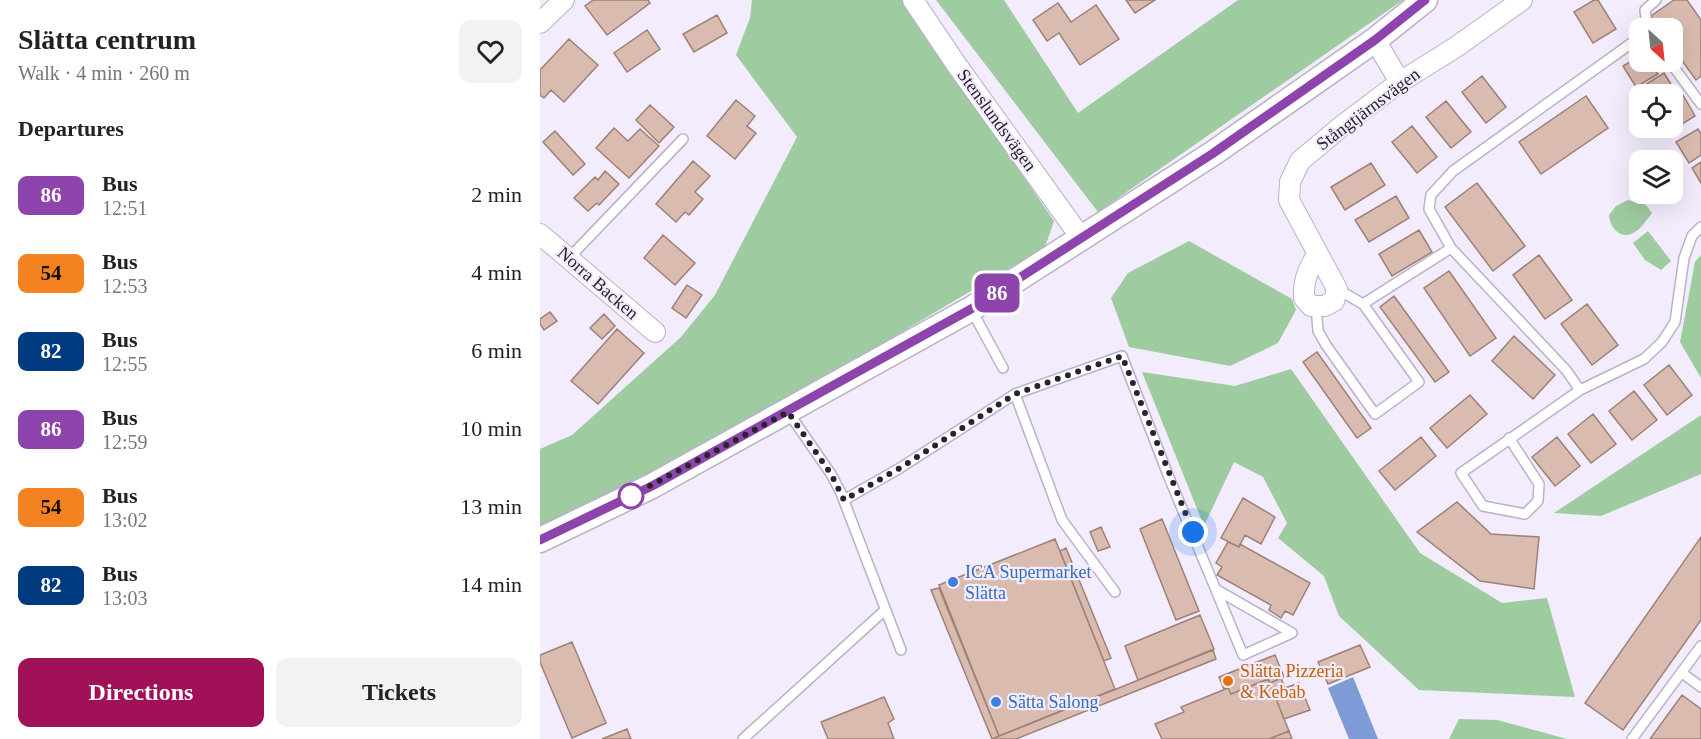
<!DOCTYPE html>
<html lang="en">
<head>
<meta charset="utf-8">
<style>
	:root { --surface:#fff; --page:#f2f2f2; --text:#222; --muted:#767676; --accent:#a11158 }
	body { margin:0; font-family:"Times New Roman",serif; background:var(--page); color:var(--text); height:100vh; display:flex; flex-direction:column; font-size:22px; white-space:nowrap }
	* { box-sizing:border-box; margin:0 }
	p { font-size:20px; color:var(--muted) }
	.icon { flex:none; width:33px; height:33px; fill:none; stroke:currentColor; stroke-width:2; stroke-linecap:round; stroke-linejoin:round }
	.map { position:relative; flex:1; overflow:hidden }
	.side { display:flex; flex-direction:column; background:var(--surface); width:540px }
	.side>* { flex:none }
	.badge { padding:0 12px; border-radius:9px; font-size:21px; line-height:39px }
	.needle { width:39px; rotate:153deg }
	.fabs { position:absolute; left:1089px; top:18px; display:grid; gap:12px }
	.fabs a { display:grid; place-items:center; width:54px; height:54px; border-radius:12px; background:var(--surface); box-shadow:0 6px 24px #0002; font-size:30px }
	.you { position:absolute; width:30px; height:30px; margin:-15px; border:4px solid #fff; border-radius:50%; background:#1a73e8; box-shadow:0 0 0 9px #1a73e833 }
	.map>.badge { position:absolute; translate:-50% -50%; box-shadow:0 0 0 3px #fff }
	h2 { padding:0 18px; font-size:22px; line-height:54px }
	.round { display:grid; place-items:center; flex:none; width:63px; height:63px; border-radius:12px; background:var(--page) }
	.overview { display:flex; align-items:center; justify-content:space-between; height:102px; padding:0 18px }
	h1 { font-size:28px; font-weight:600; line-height:45px }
	.button { display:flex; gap:12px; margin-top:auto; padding:12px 18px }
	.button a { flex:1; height:69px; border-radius:12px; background:var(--accent); color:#fff; font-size:24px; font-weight:600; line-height:69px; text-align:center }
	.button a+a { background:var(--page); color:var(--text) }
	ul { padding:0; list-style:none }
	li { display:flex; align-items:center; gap:18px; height:78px; padding:0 18px }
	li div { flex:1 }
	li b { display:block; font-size:22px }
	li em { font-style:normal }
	li .badge { min-width:66px; font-weight:700; text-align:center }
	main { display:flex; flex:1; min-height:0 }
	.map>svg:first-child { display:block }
	.green { fill:#9ecb9f }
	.water { fill:#7e9bd8 }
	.building { fill:#dabbb0; stroke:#9e8176; stroke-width:1.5 }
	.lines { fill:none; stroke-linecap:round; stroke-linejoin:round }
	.service-casing { stroke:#bbb0cb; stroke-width:12 }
	.minor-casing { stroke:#bbb0cb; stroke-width:22 }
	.tertiary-casing { stroke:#bbb0cb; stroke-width:27 }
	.service { stroke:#fff; stroke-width:9 }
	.minor { stroke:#fff; stroke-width:20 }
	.tertiary { stroke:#fff; stroke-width:24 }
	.line-casing { stroke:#fff; stroke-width:14 }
	.line { stroke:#8e44ad; stroke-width:9 }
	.walk { stroke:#28242e; stroke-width:6; stroke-dasharray:0 10.8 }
	.stop-dot { fill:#fff; stroke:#8e44ad; stroke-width:3 }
	.shop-dot { fill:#3f7fe0; stroke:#f3ecfd; stroke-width:2 }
	.food-dot { fill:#e8710a; stroke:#f3ecfd; stroke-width:2 }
	.labels { text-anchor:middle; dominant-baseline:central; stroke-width:4.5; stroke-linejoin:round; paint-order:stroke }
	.street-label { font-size:18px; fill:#28242e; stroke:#f3ecfd }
	.shop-label { font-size:18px; fill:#366cbe; stroke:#f3ecfd; text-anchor:start }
	.food-label { font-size:18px; fill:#c56008; stroke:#f3ecfd; text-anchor:start }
</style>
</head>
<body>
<main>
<section class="side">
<div class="overview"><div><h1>Slätta centrum</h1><p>Walk · 4 min · 260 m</p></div><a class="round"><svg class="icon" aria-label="heart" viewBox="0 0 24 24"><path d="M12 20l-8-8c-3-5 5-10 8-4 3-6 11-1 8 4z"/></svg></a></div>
<h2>Departures</h2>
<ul>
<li><span class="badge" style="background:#8e44ad;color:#fff">86</span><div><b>Bus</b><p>12:51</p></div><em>2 min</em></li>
<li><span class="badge" style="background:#f58220;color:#111">54</span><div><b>Bus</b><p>12:53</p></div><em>4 min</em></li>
<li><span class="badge" style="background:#003b80;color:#fff">82</span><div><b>Bus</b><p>12:55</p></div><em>6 min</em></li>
<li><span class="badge" style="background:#8e44ad;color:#fff">86</span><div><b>Bus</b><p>12:59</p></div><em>10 min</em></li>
<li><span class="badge" style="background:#f58220;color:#111">54</span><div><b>Bus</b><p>13:02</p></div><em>13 min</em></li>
<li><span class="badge" style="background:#003b80;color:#fff">82</span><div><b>Bus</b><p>13:03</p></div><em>14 min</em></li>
</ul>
<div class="button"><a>Directions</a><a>Tickets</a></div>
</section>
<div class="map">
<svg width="1161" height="739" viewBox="0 0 1161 739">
	<rect width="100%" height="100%" fill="#f3ecfd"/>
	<!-- green -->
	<path class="green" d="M212,0h151l151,221 -9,26 -256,152 -249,134v-84l32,-14 109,-98 34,-42 82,-158 -61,-82 14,-37z
		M396,0h68l74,113 160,-113h165l-305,212z
		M1088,200l18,5 6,8c-5,6 -10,15 -17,19 -14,9 -25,-4 -26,-17l7,-9z
		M1108,231l23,30 -10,9 -16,-10 -12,-17z
		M649,241l103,58 4,11 -18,33 -48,23 -101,-19 -18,-49 17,-25z
		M1161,255v123l-21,-36 15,-80z
		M751,369l129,184 82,50 45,-5 28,99 -156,-7 -80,-74 -15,-40 -46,-38 9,-15 -24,-46 -29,-15 -30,64 -62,-154 93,14z
		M1161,415v59l-100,42 -47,-3z
		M919,719l38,1 70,19h-118z"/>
	<!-- water -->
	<path class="water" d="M813,677l25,62h-29l-21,-51z"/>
	<!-- building -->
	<path class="building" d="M53,0h55l2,3 -43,32 -22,-29z
		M586,0h29l-20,13z
		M1054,0h4l18,29 -23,14 -19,-31z
		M1134,0h13l14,20v56l-5,4 -24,-33v-19h-12l-9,-12z
		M518,3l13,19 25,-17 23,34 -39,26 -21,-32 -12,8 -14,-21z
		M177,15l10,18 -33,19 -11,-18z
		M107,30l13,19 -33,23 -13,-19z
		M29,39l29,26 -34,37 -13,-12 -7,8 -4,-3v-25z
		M1100,56v6h10l8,12 -22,13 -13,-21z
		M1124,73l13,21 -5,2v-2h-24l-5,-8z
		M942,76l24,31 -20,16 -24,-31z
		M1143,95l12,21 -21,13 -2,-27z
		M1046,96l22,32 -67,46 -22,-32z
		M196,100l19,16 -8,10 9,7 -21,26 -28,-23z
		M906,101l25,31 -20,16 -25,-31z
		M110,105l24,22 -15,16 -23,-23z
		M872,126l25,31 -20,16 -25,-31z
		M74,128l14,13 12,-12 19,17 -30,32 -33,-30z
		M1158,129l3,5v21l-12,8 -13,-21z
		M15,131l30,33 -12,11 -30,-33z
		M153,161l17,15 -15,16 8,7 -14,16 -4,-3 -9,10 -20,-18z
		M1161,162v21l-9,-15z
		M831,163l14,22 -40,25 -14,-23z
		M65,171l14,13 -20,21 -2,-2 -9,8 -14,-13 21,-21 3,3z
		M937,183l48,63 -32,25 -48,-64z
		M856,196l13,22 -40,24 -14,-22z
		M879,230l13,22 -40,24 -13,-22z
		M123,235l32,28 -20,22 -31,-27z
		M999,255l33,45 -27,19 -32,-44z
		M909,271l47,67 -26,18 -46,-68z
		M147,285l15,10 -16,23 -14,-10z
		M854,296l55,76 -14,10 -55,-75z
		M1047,304l31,41 -26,20 -31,-41z
		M10,312l7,9 -13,9 -4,-6v-5z
		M64,314l11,12 -13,13 -12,-11z
		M77,329l27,24 -46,51 -27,-23z
		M974,336l41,39 -22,24 -41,-38z
		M777,352l54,76 -14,10 -54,-76z
		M1129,365l23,30 -25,20 -23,-30z
		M1094,391l23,29 -25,20 -23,-29z
		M930,395l17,19 -40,34 -17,-20z
		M1053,414l23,30 -25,19 -23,-29z
		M881,437l15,19 -41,34 -16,-19z
		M1017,437l23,29 -25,20 -23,-29z
		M703,498l32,19 -14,27 -16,-9 -6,12 -18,-9z
		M917,502l34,32 48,3 -5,52 -54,-8 -63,-49z
		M622,519l37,92 -23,9 -36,-91z
		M561,527l9,20 -12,4 -8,-19z
		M1161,537v83l-78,110 -38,-27z
		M515,539l60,150 -116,47 -60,-151z
		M688,542l11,5 1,-3 70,39 -17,32 -8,-4 -4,7 -12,-8 2,-5 -54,-30 5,-8 -6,-4z
		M526,548l45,110 -7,3 -44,-110z
		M399,588l60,148 -7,3 -61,-149z
		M660,615l14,34 -76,31 -13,-34z
		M32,642l34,81 -34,15 -32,-76v-7z
		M820,645l10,22 -42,17 -10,-22z
		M673,650l3,9 -200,80h-24z
		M735,655l9,22 -14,6 -2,-4 -37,15 -3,-6 -4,1 -5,-12z
		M741,678l4,10 14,-5 11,27 -26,9 -14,-36z
		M728,679l21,52 -20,8h-107l-7,-15 29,-12 -3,-5 47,-19 3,6z
		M1142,695l19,14v30h-51z
		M344,697l10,22 -6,4 6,16h-66l-7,-17z
		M87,729l4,10h-29z
		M749,731l3,8h-23z"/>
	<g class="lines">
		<defs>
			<path id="service" d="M1107,28l-2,-18 11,-10
				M1130,62l31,42
				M29,258l114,-119
				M823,304l88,-56
				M776,306l2,25 8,14 49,69 44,-32 -56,-78 -26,-15
				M431,309l32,59
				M1040,390l-14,-20 -115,-122 -22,-39 2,-14 22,-24 187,-134
				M475,394l47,126 53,72
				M248,412l43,62 10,19 60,157
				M969,438l30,46 -1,17 -13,13 -42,-8 -22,-33 119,-83 64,-31 18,-17 13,-20 9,-64 8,-22 9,-9
				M304,500l56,-32 115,-74 107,-38 46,119 75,180 49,-22 -75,-43
				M1142,673l19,14
				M203,739l142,-129
				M1092,739l69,-93"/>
			<path id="minor" d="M373,0l43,64 126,175
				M0,23l24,-23
				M835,40l25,42
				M0,234l115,98
				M777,255c-9,14 -14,26 -13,43l7,8h14l9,-5 3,-12 -48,-89 1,-18 10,-21 43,-36 57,-43 56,-35 66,-47"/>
			<path id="tertiary" d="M0,540l112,-54 319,-177 241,-155 163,-114 50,-40"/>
		</defs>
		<!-- service casing -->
		<use href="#service" class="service-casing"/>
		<!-- minor casing -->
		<use href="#minor" class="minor-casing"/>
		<!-- tertiary casing -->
		<use href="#tertiary" class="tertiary-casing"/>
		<!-- service -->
		<use href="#service" class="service"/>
		<!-- minor -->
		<use href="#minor" class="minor"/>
		<!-- tertiary -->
		<use href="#tertiary" class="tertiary"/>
	</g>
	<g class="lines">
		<defs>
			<path id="line" d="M0,540l112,-54 319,-177 241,-155 163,-114 50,-40"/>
		</defs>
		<!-- line casing -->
		<use href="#line" class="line-casing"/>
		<!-- line -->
		<use href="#line" class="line"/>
		<!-- walk -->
		<path class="walk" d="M91,496l157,-84 43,62 13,26 56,-32 115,-74 107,-38 71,176"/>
	</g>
	<!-- markers -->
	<circle class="stop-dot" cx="91" cy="496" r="12"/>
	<g class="shop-dot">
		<circle cx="413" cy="582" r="6"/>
		<circle cx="456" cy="702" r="6"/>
	</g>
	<circle class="food-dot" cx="688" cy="681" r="6"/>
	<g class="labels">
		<!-- street labels -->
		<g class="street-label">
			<text transform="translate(828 109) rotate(-37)">Stångtjärnsvägen</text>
			<text transform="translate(457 120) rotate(54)">Stenslundsvägen</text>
			<text transform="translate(58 283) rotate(41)">Norra Backen</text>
		</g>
		<!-- shop labels -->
		<g class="shop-label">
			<text x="425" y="572">ICA Supermarket<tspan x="425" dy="21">Slätta</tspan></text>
			<text x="468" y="702">Sätta Salong</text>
		</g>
		<!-- food labels -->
		<g class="food-label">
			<text x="700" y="671">Slätta Pizzeria<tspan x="700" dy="21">&amp; Kebab</tspan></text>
		</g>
	</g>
</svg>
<div class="fabs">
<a><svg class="needle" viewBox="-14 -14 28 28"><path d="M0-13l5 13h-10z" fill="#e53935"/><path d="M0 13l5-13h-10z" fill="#767676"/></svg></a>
<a><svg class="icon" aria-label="locate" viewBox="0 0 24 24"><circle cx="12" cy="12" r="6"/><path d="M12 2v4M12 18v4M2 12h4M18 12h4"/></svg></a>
<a><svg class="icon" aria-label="layers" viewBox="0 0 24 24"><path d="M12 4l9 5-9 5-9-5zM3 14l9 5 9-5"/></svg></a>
</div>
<div class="you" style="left:653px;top:532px"></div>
<b class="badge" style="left:457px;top:293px;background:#8e44ad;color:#fff">86</b>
</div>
</main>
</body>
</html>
